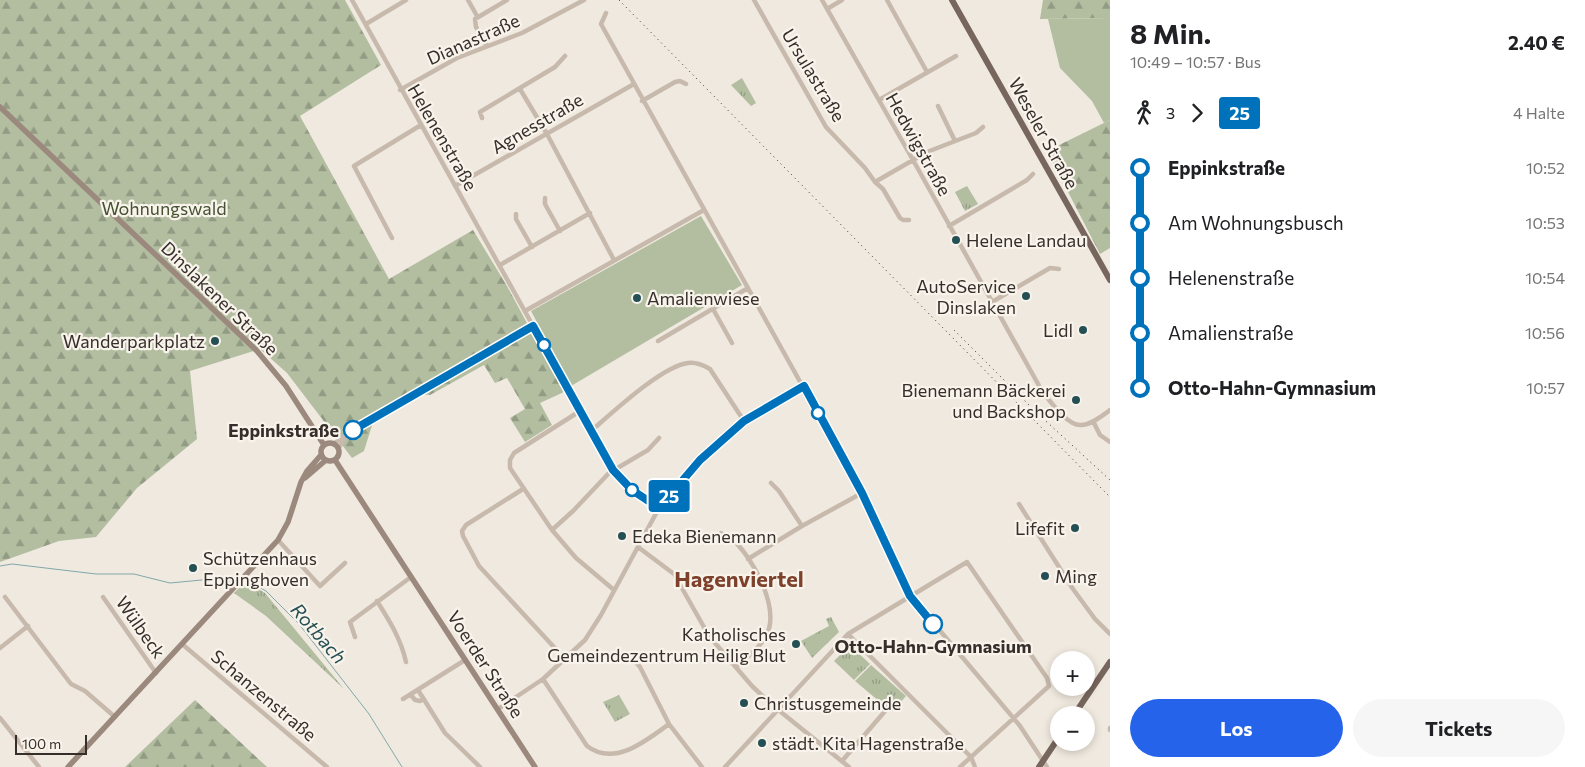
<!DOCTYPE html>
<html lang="de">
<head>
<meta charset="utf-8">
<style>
	:root { --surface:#fff; --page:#f6f6f6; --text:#202124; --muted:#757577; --accent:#2563eb }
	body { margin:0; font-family:Commissioner,sans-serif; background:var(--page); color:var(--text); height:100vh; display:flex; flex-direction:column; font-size:19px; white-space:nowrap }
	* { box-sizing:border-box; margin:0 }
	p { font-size:16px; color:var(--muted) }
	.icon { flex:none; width:28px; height:28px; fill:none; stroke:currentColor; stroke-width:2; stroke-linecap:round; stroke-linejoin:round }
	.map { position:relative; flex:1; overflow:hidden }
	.details { display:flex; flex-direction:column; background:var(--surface); width:475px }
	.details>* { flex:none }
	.badge { padding:0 10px; border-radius:4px; font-size:18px; line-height:32px }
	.buttons { position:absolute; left:1050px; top:651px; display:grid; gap:10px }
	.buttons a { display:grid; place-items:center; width:45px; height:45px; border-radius:50%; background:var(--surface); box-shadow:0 2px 8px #0003; font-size:25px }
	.scale { position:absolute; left:15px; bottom:12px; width:72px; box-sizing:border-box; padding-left:5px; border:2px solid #362e2a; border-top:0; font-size:14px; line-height:18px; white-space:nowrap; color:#362e2a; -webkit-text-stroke:4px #f8f3eb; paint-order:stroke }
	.map>.badge { position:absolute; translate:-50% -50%; box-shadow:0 0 0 2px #fff }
	.legs { display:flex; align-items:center; gap:8px; height:55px; padding:0 20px; font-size:16px }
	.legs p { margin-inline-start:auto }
	.head { display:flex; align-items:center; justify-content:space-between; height:85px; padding:0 20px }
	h1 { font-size:28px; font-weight:700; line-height:38px }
	.cta { display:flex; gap:10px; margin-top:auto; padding:10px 20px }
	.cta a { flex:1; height:58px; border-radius:30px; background:var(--accent); color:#fff; font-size:20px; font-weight:700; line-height:58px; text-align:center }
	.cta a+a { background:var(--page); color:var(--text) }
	ul { padding:0 20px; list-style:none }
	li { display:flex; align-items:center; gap:18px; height:55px; font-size:19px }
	li i { display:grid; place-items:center; width:8px; height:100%; margin:0 6px; background:currentColor }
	li i::after { content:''; width:12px; height:12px; margin:-6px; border:4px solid; border-radius:50%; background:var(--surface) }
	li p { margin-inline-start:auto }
	li:first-child i { background:linear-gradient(#0000 50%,currentColor 0) }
	li:last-child i { background:linear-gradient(currentColor 50%,#0000 0) }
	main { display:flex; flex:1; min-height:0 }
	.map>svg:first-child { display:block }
	.grass { fill:url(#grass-tufts) }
	.forest { fill:url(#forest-firs) }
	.garden { fill:#b3bea1 }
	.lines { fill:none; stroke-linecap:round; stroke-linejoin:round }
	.stream { stroke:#81a8ab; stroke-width:1 }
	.street { stroke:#c7b9ac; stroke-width:4.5 }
	.secondary { stroke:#9b897e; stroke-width:5.5 }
	.primary { stroke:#77665d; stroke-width:6 }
	.rail { stroke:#362e2a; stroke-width:1; stroke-dasharray:1 4; stroke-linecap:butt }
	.line-1-casing { stroke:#fff; stroke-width:11 }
	.line-1 { stroke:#0072bc; stroke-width:8 }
	.poi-dot { fill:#244f54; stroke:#f8f3eb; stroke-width:2 }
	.stop-1-dot { fill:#fff; stroke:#0072bc; stroke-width:2.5 }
	.labels { text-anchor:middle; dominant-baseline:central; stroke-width:4.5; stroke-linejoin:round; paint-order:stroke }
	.street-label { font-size:18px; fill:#362e2a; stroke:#f8f3eb }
	.park-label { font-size:18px; fill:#455231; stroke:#f8f3eb }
	.poi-label { font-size:18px; fill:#362e2a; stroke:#f8f3eb; text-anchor:start }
	.stop-label { font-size:18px; font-weight:bold; fill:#362e2a; stroke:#f8f3eb; text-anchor:end }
	.water-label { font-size:19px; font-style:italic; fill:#244f54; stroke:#f8f3eb }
	.district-label { font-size:22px; font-weight:bold; fill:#7d412c; stroke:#f8f3eb }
</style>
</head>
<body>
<main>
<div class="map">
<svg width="1110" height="767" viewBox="0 0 1110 767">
	<defs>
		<pattern id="grass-tufts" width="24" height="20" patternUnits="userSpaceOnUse" patternTransform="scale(1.25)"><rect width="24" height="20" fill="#b3bea1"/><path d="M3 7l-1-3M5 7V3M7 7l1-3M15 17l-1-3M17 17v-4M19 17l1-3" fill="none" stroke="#929b83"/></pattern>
		<pattern id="forest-firs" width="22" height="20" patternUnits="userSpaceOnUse" patternTransform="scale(1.25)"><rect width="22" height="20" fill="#b3bea1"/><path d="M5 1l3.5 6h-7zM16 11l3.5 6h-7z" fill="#929b83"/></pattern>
	</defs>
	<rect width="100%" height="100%" fill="#f0e9df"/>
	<!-- grass -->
	<path class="grass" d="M742,78l14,25 -5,3 -20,-21z
		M967,186l11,18 -13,7 -10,-19z
		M242,585l15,3 8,5 79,96 -78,-73 -32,-23z
		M831,617l8,15 -27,26 -11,-17 28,-15 -3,-7z
		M850,645l20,19 -16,16 -20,-19z
		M871,665l35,31 -14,16 -37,-31z
		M619,695l11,19 -15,8 -12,-20z"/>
	<!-- forest -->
	<path class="forest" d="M0,0h345l36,65 -81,51 89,163 84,-49 34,56 57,106 -24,11 12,22 -27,17 -15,-24 15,-9 -18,-31 -12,5 -11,-18 -54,30 -14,-1 -43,28 -9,29 -12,7 -65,-85 -27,-24 -70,22 7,68 -60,49 -41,49 -37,4 -59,21z
		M1043,0h67v18l-70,1z
		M1110,120v128l-10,6 -53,-103z
		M195,700l72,67h-142z"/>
	<!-- garden -->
	<path class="garden" d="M1110,18v102l-6,3 -12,-22 -32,-33 -12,-49z
		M701,216l41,69 -171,101 -40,-75z"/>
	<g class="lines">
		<!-- stream -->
		<path class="stream" d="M0,566l12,-2 84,10h38l36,9 42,-4 23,3
			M242,583l15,3 9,5 33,33 70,90 33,53"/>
		<!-- street -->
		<path class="street" d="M352,0c86,157 174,313 261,470l20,20 26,18
			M468,0l9,16
			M754,0l72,127 39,41 10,14 8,7 17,29 3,2h6
			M822,0l91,160 129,231c8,10 26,36 40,34 10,-1 20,-9 28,-15
			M887,0l40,72
			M827,9l15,-9
			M606,13l-5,11 261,469 48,102 110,131 27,41
			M366,24l40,-24
			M487,46l-11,-19 -1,-8 32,-19
			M520,89l27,45 67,126
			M400,90l57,-32 65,-25 62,-33
			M879,100l77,-44
			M642,101l33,-19 5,-1 6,3
			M938,106l17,35
			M482,118l-2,-6 75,-45 10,-11
			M875,182l52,-30 49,-19 7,-6
			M455,186l179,-102
			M545,198v6l15,27
			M516,214v5l16,28
			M949,226l78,-46 6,-6
			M392,238l-38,-72 67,-41
			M500,265l90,-52
			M992,302l58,-34 9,1
			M713,309l19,34
			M525,311l179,-101
			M658,341l90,-53
			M580,411l-66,42 -4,7v8l42,62 24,28 38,32
			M1093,421l7,14 10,7
			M591,431c21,-18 71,-65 97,-68 8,-1 15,2 22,6l34,52
			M333,444l37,-25 163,-92
			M338,449l8,-13
			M771,483l8,8 23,35
			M523,489l-57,36 -4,6 1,5 16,30 86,93
			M1019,504l54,85 22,30 15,15
			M552,530l21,-19 36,-38 39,-23 11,-12
			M721,533c3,2 8,3 10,5 22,19 50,71 35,98 -6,12 -20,22 -30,31
			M278,540l42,46 25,-23
			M638,547l36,27 35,62 43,50 19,18 78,63
			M748,559l54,-33 60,-33
			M5,597l66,87 14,7 30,26
			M103,597l53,76
			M377,601c12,19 24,38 29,61
			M848,634l123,123 4,10
			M355,637l-5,-15 61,-45
			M182,644l145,123
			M0,648l28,-22
			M633,659l7,8 29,57 33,43
			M543,679l44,67c27,21 59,-5 82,-22
			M418,690l27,43 35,34
			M411,695l4,5 5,1 4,-2
			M403,699l62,-39
			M498,709l45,-30 42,-39 16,-25 58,-107 32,-39 18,-18 35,-30 60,-35
			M0,718l39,49
			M1110,728v2
			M842,761l44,-51
			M725,767l123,-133 119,-72 80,116 2,8 -89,81"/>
		<!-- secondary -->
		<path class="secondary" d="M0,107l257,244 29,35 38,59
			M321 452a9 9 0 1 1 18 0a9 9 0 1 1-18 0Z
			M335,460l200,307
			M305,478l21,-18
			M68,767l210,-227 10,-18 13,-40 6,-11 14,-16"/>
		<!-- primary -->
		<path class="primary" d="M952,0l158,280
			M1074,715l36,-53
			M1039,767l20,-30"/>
		<!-- rail -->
		<path class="rail" d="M619,0l491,497
			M954,330l82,82 74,68"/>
	</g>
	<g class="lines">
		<defs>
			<path id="line-1" d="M353,430l180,-104 80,144 19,20 27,18 41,-48 44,-39 60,-35 58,107 48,103 23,28"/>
		</defs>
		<!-- line-1 casing -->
		<use href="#line-1" class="line-1-casing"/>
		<!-- line-1 -->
		<use href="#line-1" class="line-1"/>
	</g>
	<!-- markers -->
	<g class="poi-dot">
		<circle cx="956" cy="240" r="5"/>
		<circle cx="1026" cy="296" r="5"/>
		<circle cx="637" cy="298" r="5"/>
		<circle cx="1083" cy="330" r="5"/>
		<circle cx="215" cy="341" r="5"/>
		<circle cx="1076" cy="400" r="5"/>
		<circle cx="1075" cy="528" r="5"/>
		<circle cx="622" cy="536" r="5"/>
		<circle cx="193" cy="568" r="5"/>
		<circle cx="1045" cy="576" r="5"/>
		<circle cx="796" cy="644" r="5"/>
		<circle cx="744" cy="703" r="5"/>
		<circle cx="762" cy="743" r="5"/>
	</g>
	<g class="stop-1-dot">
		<circle cx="544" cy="345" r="6"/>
		<circle cx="818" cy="413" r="6"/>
		<circle cx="353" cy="430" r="9"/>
		<circle cx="632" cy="490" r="6"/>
		<circle cx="933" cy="624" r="9"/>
	</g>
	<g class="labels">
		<!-- street labels -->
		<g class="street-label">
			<text transform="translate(473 39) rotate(-24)">Dianastraße</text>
			<text transform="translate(814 75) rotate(59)">Ursulastraße</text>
			<text transform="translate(537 123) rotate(-30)">Agnesstraße</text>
			<text transform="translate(1044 133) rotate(61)">Weseler Straße</text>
			<text transform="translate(443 137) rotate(60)">Helenenstraße</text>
			<text transform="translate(919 144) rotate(61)">Hedwigstraße</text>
			<text transform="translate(220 298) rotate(44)">Dinslakener Straße</text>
			<text transform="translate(141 627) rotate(55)">Wülbeck</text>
			<text transform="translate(486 664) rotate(57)">Voerder Straße</text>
			<text transform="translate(264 695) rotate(40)">Schanzenstraße</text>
		</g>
		<!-- park labels -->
		<g class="park-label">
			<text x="164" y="208">Wohnungswald</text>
		</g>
		<!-- poi labels -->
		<g class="poi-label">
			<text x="966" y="240">Helene Landau</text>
			<text x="1016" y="286" text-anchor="end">AutoService<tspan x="1016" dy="21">Dinslaken</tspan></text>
			<text x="647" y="298">Amalienwiese</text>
			<text x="1073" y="330" text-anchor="end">Lidl</text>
			<text x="205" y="341" text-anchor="end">Wanderparkplatz</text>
			<text x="1066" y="390" text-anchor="end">Bienemann Bäckerei<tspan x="1066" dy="21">und Backshop</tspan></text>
			<text x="1065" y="528" text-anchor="end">Lifefit</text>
			<text x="632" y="536">Edeka Bienemann</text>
			<text x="203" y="558">Schützenhaus<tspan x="203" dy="21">Eppinghoven</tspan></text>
			<text x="1055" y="576">Ming</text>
			<text x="786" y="634" text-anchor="end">Katholisches<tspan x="786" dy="21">Gemeindezentrum Heilig Blut</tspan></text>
			<text x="754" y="703">Christusgemeinde</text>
			<text x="772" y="743">städt. Kita Hagenstraße</text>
		</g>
		<!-- stop labels -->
		<g class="stop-label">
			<text x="339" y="430">Eppinkstraße</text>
			<text x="933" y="646" text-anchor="middle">Otto-Hahn-Gymnasium</text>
		</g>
		<!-- water labels -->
		<g class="water-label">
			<text transform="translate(319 633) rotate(49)">Rotbach</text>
		</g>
		<!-- district labels -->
		<g class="district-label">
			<text x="739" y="578">Hagenviertel</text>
		</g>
	</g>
</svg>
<div class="buttons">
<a>+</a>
<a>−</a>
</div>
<div class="scale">100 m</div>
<b class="badge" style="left:669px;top:496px;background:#0072bc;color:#fff">25</b>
</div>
<section class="details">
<div class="head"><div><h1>8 Min.</h1><p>10:49 – 10:57 · Bus</p></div><b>2.40 €</b></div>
<div class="legs"><svg class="icon" aria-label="walk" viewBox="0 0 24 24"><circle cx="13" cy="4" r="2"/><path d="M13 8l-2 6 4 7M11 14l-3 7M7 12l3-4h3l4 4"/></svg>3<svg class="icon" aria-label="forward" viewBox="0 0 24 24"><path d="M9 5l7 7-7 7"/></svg><b class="badge" style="background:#0072bc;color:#fff">25</b><p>4 Halte</p></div>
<ul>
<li><i style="color:#0072bc"></i><b>Eppinkstraße</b><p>10:52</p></li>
<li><i style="color:#0072bc"></i><span>Am Wohnungsbusch</span><p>10:53</p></li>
<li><i style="color:#0072bc"></i><span>Helenenstraße</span><p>10:54</p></li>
<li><i style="color:#0072bc"></i><span>Amalienstraße</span><p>10:56</p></li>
<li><i style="color:#0072bc"></i><b>Otto-Hahn-Gymnasium</b><p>10:57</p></li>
</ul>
<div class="cta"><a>Los</a><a>Tickets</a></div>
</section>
</main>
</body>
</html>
